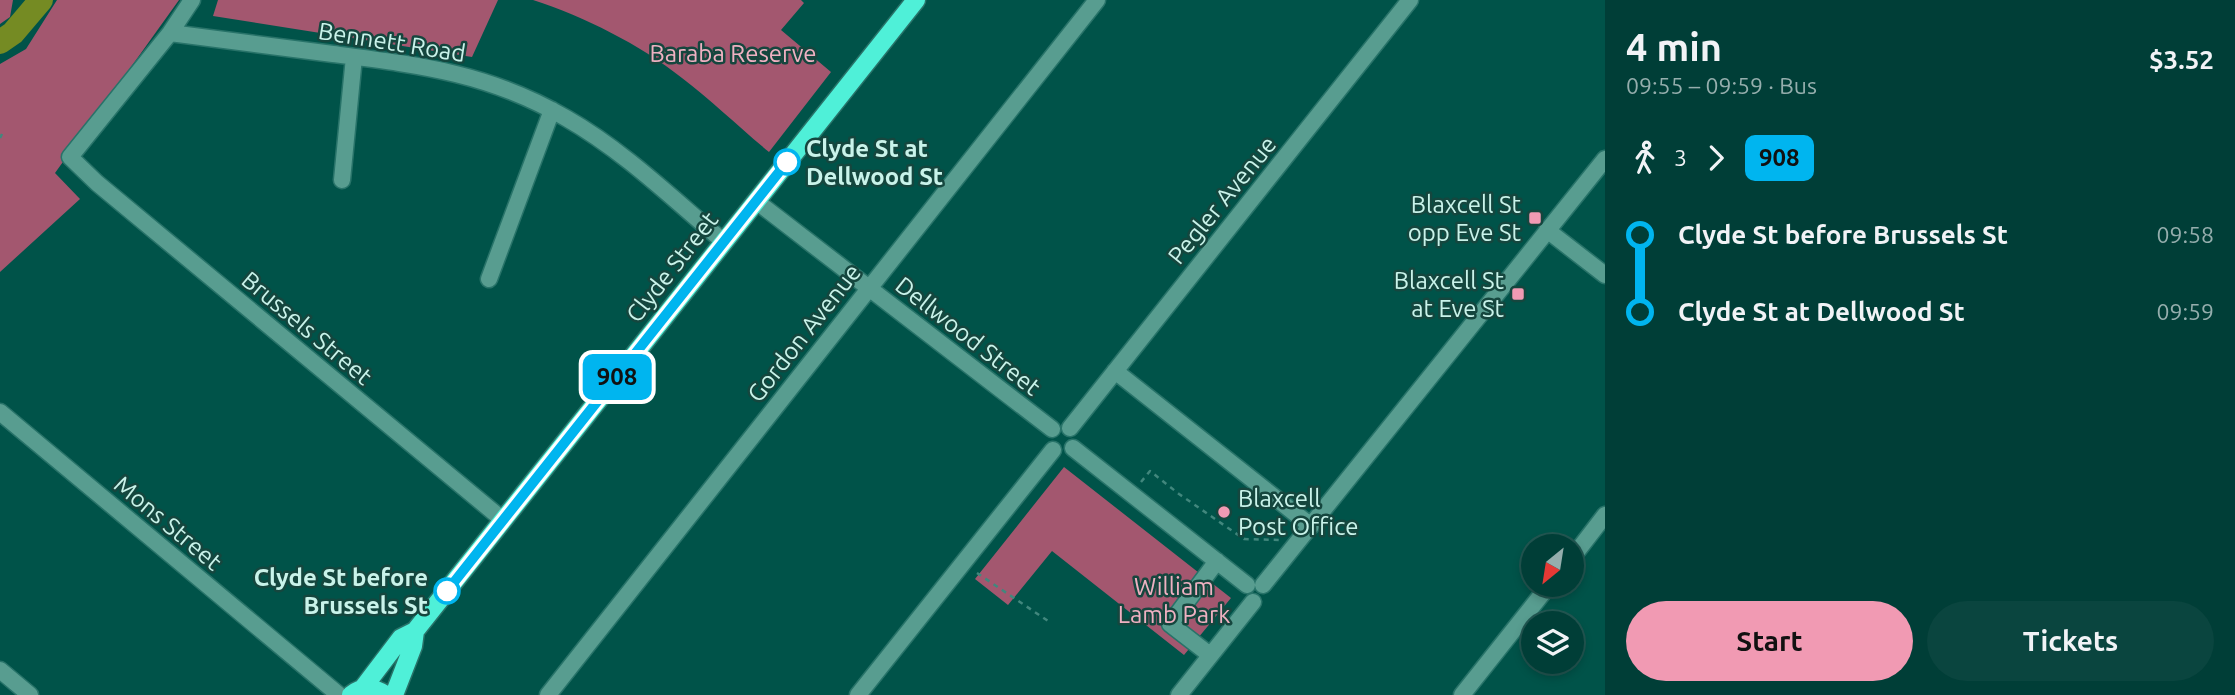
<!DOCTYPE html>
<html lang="en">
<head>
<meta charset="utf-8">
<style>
	:root { --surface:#003e37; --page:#0a453f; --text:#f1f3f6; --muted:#95aead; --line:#225752; --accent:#f19ab3 }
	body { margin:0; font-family:Ubuntu,sans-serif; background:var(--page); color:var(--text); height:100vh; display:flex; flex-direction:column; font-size:26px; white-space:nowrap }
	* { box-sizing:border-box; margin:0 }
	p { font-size:23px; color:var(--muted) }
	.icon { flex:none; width:38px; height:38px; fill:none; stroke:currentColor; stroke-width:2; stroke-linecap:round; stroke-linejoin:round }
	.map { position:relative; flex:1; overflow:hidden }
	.details { display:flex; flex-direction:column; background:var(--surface); width:630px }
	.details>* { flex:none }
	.badge { padding:0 14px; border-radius:10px; font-size:24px; line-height:46px }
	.needle { width:46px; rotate:210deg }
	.tools { position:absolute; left:1521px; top:534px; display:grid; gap:14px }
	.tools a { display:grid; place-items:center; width:63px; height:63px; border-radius:50%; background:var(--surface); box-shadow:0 4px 10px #0003,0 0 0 2px var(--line); font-size:35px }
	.map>.badge { position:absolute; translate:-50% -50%; box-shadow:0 0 0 4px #fff }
	.legs { display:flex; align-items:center; gap:10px; height:77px; padding:0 21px; font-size:23px }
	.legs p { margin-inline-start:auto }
	.summary { display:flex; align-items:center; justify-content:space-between; height:119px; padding:0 21px }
	h1 { font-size:38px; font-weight:700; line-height:52px }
	.button { display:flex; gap:14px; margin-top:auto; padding:14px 21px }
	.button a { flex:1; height:80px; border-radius:42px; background:var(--accent); color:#111; font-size:28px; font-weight:700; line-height:80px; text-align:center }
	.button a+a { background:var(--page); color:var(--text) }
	ul { padding:0 21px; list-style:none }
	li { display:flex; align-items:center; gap:24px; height:77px; font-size:26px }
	li i { display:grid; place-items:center; width:10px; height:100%; margin:0 9px; background:currentColor }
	li i::after { content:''; width:18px; height:18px; margin:-9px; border:5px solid; border-radius:50%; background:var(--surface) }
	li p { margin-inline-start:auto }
	li:first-child i { background:linear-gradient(#0000 50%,currentColor 0) }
	li:last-child i { background:linear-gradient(currentColor 50%,#0000 0) }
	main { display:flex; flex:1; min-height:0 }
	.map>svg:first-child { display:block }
	.green { fill:#a3576f }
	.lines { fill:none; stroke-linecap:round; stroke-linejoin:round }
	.river { stroke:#758b23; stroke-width:24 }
	.minor-casing { stroke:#287369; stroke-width:19 }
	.major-casing { stroke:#287369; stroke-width:21 }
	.path { stroke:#41877d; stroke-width:2.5; stroke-dasharray:5 5; stroke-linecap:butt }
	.minor { stroke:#589d90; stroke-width:16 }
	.major { stroke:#4ff0d8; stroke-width:18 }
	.line-1-casing { stroke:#fff; stroke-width:16 }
	.line-1 { stroke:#00b5ef; stroke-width:10 }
	.stop-1-dot { fill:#fff; stroke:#00b5ef; stroke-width:3.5 }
	.poi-dot { fill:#f19ab3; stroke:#15463e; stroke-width:2.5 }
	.labels { text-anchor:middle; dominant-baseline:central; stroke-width:5; stroke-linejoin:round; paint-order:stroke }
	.street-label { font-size:24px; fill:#c9f3ea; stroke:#15463e }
	.park-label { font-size:24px; fill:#efb1c2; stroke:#15463e }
	.stop-label { font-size:24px; font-weight:bold; fill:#c9f3ea; stroke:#15463e; text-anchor:start }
	.poi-label { font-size:24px; fill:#c9f3ea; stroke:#15463e; text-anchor:end }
</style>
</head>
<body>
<main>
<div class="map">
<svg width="1605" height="695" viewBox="0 0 1605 695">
	<rect width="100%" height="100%" fill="#005349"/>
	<!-- green -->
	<path class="green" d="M0,0h13l-3,17 -10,7z
		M57,0h122l-124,173 25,26 -80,73v-208l26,-15z
		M218,0h280l-26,57 -259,-41z
		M533,0h268l3,3 -23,27 50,42 -62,80c-29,-24 -57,-51 -87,-74 -43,-34 -97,-61 -149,-78z
		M1064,467l167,131 -47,57 -132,-104 -44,54 -33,-26z"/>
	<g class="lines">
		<!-- river -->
		<path class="river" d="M0,42l13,-9 28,-33"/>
		<defs>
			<path id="minor" d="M192,0l-22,33 -100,124 27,26 406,337
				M170,33c54,7 109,14 163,21 86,11 156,19 233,64 58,33 107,81 158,124
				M342,180l12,-123
				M756,201l296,228
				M1547,230l58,45
				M489,279l63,-169
				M1115,371l196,155
				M0,412l339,283
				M1070,428l340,-428
				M1073,448l174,137
				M1572,558l33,-43
				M1263,585l342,-426
				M1210,655l-40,-31 47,-63
				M0,670l30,25
				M548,695l549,-695
				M858,695l195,-245
				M1179,695l74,-93
				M1462,695l88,-111"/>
			<path id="major" d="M363,688l38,-50 14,-7 501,-631
				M351,695c11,-9 24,-8 35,0
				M394,695l19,-49 2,-15"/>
		</defs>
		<!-- minor casing -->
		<use href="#minor" class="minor-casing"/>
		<!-- major casing -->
		<use href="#major" class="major-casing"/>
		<!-- path -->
		<path class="path" d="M0,138l2,-4
			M1141,482l9,-11 29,23 65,45 35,1
			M977,573l74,50"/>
		<!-- minor -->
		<use href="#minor" class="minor"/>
		<!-- major -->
		<use href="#major" class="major"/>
	</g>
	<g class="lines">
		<defs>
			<path id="line-1" d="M447,591l340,-429"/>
		</defs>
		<!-- line-1 casing -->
		<use href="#line-1" class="line-1-casing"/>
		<!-- line-1 -->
		<use href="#line-1" class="line-1"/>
	</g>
	<!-- markers -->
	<g class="stop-1-dot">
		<circle cx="787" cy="162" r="12"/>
		<circle cx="447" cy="591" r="12"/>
	</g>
	<g class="poi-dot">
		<rect x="1528" y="211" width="14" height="14" rx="3.5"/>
		<rect x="1511" y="287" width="14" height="14" rx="3.5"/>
		<circle cx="1224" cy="512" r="7"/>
	</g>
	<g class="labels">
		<!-- street labels -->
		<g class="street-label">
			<text transform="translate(392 42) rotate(9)">Bennett Road</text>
			<text transform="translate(1222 200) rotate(-51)">Pegler Avenue</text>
			<text transform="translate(672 267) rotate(-52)">Clyde Street</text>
			<text transform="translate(307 328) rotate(40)">Brussels Street</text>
			<text transform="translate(804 333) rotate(-52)">Gordon Avenue</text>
			<text transform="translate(968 336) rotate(38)">Dellwood Street</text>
			<text transform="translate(168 523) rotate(40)">Mons Street</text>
		</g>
		<!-- park labels -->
		<g class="park-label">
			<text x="733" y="53">Baraba Reserve</text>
			<text x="1174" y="586">William<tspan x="1174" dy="28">Lamb Park</tspan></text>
		</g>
		<!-- stop labels -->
		<g class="stop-label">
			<text x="806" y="148">Clyde St at<tspan x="806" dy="28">Dellwood St</tspan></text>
			<text x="428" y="577" text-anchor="end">Clyde St before<tspan x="428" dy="28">Brussels St</tspan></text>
		</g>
		<!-- poi labels -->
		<g class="poi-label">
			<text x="1521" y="204">Blaxcell St<tspan x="1521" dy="28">opp Eve St</tspan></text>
			<text x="1504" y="280">Blaxcell St<tspan x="1504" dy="28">at Eve St</tspan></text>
			<text x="1238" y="498" text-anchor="start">Blaxcell<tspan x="1238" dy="28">Post Office</tspan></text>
		</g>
	</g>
</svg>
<div class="tools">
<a><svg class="needle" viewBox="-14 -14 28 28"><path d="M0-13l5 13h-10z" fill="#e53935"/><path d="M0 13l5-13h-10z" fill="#95aead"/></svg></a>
<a><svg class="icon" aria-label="layers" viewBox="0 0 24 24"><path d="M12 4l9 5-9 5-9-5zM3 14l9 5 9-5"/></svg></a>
</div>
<b class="badge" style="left:617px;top:377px;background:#00b5ef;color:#111">908</b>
</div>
<section class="details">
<div class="summary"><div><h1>4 min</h1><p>09:55 – 09:59 · Bus</p></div><b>$3.52</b></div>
<div class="legs"><svg class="icon" aria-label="walk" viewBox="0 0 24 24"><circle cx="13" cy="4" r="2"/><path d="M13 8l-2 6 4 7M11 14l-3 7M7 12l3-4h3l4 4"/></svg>3<svg class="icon" aria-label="forward" viewBox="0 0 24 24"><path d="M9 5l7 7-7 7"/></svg><b class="badge" style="background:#00b5ef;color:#111">908</b></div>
<ul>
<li><i style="color:#00b5ef"></i><b>Clyde St before Brussels St</b><p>09:58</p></li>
<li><i style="color:#00b5ef"></i><b>Clyde St at Dellwood St</b><p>09:59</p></li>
</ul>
<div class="button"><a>Start</a><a>Tickets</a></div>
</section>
</main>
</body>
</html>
